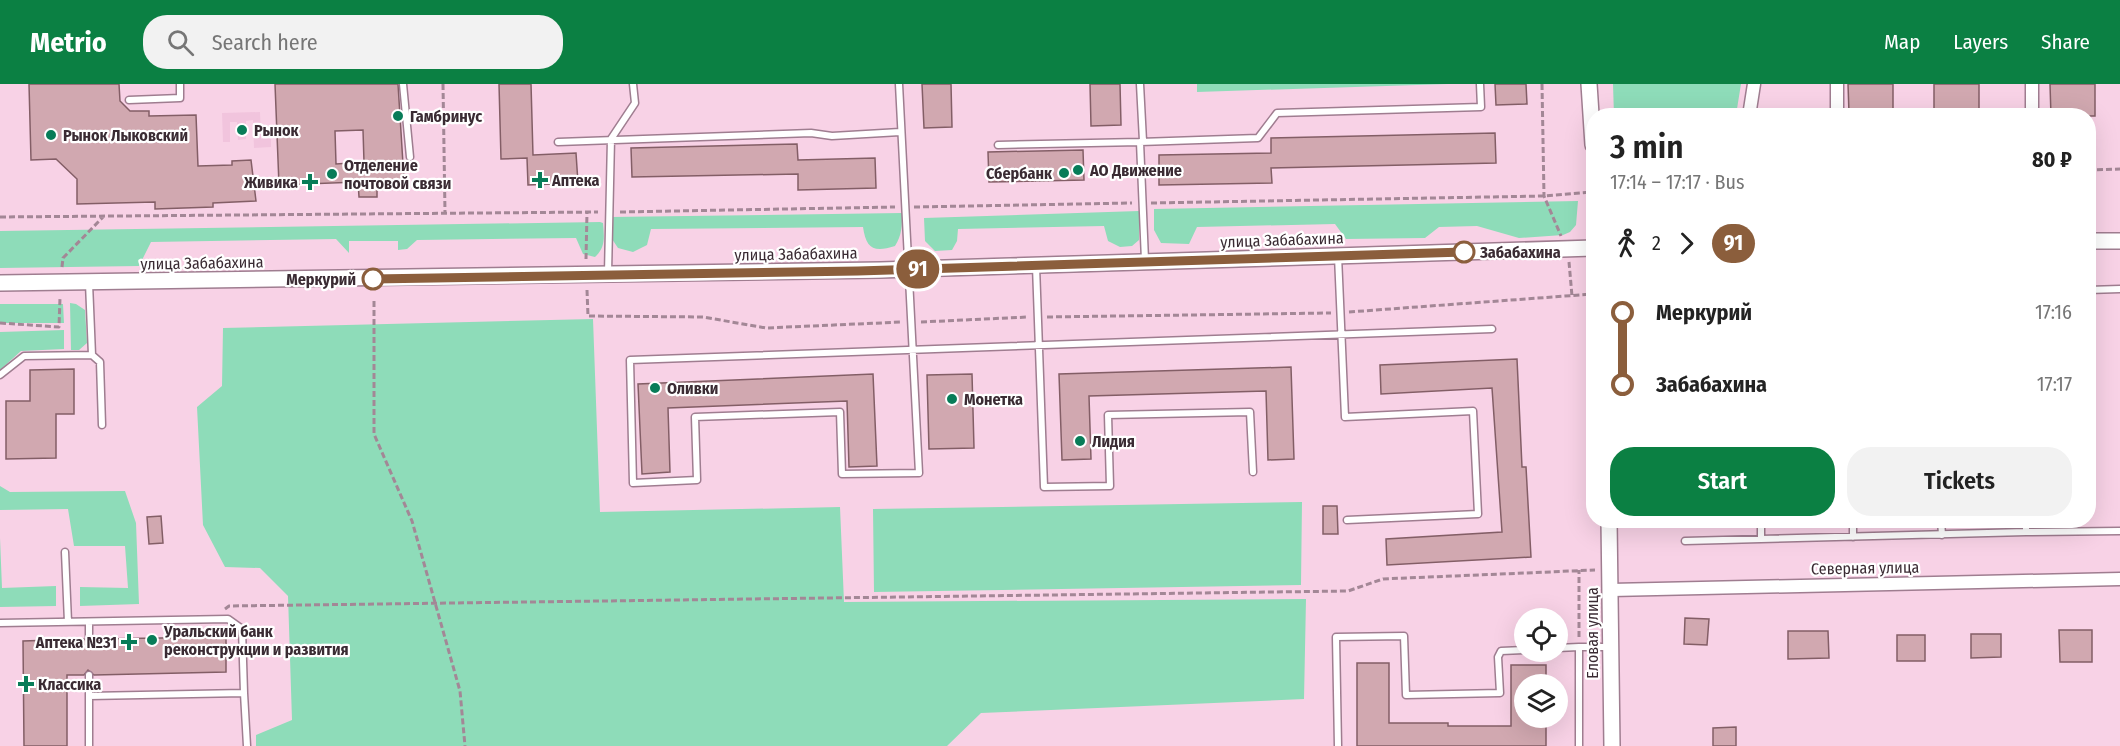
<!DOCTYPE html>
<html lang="en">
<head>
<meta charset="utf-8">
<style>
	:root { --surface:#fff; --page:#f2f2f2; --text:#222; --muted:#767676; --accent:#0b8043 }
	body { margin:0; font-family:"Fira Sans Condensed",sans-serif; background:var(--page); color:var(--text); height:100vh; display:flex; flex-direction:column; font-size:22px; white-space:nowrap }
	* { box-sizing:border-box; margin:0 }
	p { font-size:20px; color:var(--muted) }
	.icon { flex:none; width:33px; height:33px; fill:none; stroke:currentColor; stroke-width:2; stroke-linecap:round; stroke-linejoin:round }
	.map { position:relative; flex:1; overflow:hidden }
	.panel { position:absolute; left:1586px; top:24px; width:510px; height:420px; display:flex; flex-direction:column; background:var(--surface); border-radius:24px; box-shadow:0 6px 24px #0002 }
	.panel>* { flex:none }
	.badge { padding:0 12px; border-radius:20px; font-size:21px; line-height:39px }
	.buttons { position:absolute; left:1514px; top:524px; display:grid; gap:12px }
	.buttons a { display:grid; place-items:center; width:54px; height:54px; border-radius:50%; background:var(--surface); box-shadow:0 6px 24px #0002; font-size:30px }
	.map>.badge { position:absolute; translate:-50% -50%; box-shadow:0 0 0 3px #fff }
	.legs { display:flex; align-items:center; gap:9px; height:66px; padding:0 24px; font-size:20px }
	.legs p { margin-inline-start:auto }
	.head { display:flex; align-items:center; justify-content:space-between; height:102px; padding:0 24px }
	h1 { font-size:33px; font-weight:600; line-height:45px }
	.action { display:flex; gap:12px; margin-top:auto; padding:12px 24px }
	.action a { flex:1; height:69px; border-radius:24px; background:var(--accent); color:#fff; font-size:24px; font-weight:600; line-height:69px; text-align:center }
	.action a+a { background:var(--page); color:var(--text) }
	ul { padding:0 24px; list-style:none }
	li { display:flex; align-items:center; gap:21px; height:72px; font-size:22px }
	li i { display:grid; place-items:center; width:9px; height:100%; margin:0 8px; background:currentColor }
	li i::after { content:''; width:15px; height:15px; margin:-8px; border:4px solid; border-radius:50%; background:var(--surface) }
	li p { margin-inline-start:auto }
	li:first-child i { background:linear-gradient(#0000 50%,currentColor 0) }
	li:last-child i { background:linear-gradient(currentColor 50%,#0000 0) }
	header { display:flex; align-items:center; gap:36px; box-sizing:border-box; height:84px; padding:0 30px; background:var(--accent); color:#fff }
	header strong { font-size:28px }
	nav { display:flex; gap:33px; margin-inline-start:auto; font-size:21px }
	.search { width:420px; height:54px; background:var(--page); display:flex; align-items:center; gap:15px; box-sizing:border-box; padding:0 21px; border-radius:24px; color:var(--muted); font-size:22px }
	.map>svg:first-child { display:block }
	.built { fill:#f1c4dd }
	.green { fill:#8edcb9 }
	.building { fill:#d1a8b0; stroke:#835e66; stroke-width:1.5; fill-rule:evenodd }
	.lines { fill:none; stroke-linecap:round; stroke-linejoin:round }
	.service-casing { stroke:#9f7d90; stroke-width:9 }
	.minor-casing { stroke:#9f7d90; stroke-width:15 }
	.tertiary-casing { stroke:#9f7d90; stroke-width:18 }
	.path { stroke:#a38796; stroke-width:3; stroke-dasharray:6 3; stroke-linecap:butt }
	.service { stroke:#fff; stroke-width:6 }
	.minor { stroke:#fff; stroke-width:12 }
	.tertiary { stroke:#fff; stroke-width:15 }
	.line-1-casing { stroke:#fff; stroke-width:14 }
	.line-1 { stroke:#8b5e3c; stroke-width:9 }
	.poi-dot { fill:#087c58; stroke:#fff; stroke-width:2 }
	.stop-1-dot { fill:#fff; stroke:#8b5e3c; stroke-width:3 }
	.labels { text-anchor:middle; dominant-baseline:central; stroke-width:4.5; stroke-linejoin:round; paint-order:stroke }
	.poi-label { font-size:16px; font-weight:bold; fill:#3a2b33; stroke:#fff; text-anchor:start }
	.street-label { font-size:16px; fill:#3a2b33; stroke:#fff }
	.stop-label { font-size:16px; font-weight:bold; fill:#3a2b33; stroke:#fff; text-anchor:start }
</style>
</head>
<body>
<header>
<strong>Metrio</strong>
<div class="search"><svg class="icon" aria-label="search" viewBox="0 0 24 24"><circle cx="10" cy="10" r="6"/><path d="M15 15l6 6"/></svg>Search here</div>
<nav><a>Map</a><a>Layers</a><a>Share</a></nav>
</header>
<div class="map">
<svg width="2120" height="662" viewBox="0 0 2120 662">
	<rect width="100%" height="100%" fill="#f8d2e6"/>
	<!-- built -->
	<path class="built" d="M260,28l1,27h10v8l-17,1 -1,-28 -7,1v18l-8,1 -1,-18h-7v20h-7l-1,-29z"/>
	<!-- green -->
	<path class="green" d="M1197,0h251l-251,8z
		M1613,0h128l-5,31 -122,1z
		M1578,117l-2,24 -6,7 -7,3 -44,3 -42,-12 -38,1 -14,11 -79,1 -11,-15 -138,3 -8,17 -28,-1 -7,-13v-21z
		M1139,127v29l-7,6 -12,1 -12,-6 -4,-15 -146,3 -1,12 -5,9 -17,1 -10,-10 -1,-23z
		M902,129c0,13 0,22 -7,33 -22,7 -29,2 -32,-19l-212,2 -4,16 -14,7 -15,-4 -8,-12v-19z
		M600,138l3,1c1,13 3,24 -8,34l-12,-3 -7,-16 -159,2 -10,9 -9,1v-9h-49v12l-13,-14 -185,3 -12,24 -139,2v-37z
		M70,219l6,1 9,6 2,33 -8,7h-8z
		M0,220h63l1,19h-64z
		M593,235l7,193 240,-5 4,95 462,-3 -2,100 -323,14 -34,33h-691v-11l36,-15 -4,-124 -28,-28 -35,-1 -22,-42 -6,-118 25,-21 1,-58z
		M64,246v19l-43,2 -21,19v-38z
		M0,402l10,6 115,-1 11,32 3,81 -59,2v-19l48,1 -3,-42h-51l-6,-37 -68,1z
		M1302,418l-1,83 -427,7 -1,-83z
		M0,454l2,50 54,-2v20l-56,1z"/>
	<!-- building -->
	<path class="building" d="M29,0h90l1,17 10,10h19v5l47,-1 2,51 34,-1v-4l19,-1 5,41 -43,2v4l-58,2v-7l-78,2v-25l-21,-20 -25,1z
		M275,0h123l6,96 -27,1v16h-18l-1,-15 -79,3zM363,46l1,32 -28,2 -1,-33z
		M499,0h32l2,71 43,-2 2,30 -50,2 -1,-27 -26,1z
		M922,0h29l1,43 -28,1z
		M1090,0h30l1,41 -30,1z
		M1495,0h31l1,20 -31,1z
		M1848,0h45v28l-44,1z
		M1934,0h45v25l-45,1z
		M2050,0h45v32h-44z
		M1495,49l1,30 -225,5 1,15 -113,2v-30l112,-2v-15z
		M797,60l1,16 77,-2 1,30 -78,2v-16l-166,3 -1,-29z
		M1083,66l1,30 -95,2 -1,-30z
		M1517,275l5,108h4l5,90 -144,8 -1,-26 116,-7 -10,-144 -111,6 -1,-29z
		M1291,283l3,92 -26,1 -2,-69 -177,5 2,63 -29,1 -3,-86z
		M74,285v45h-18v44l-50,1v-58h24v-31z
		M873,290l4,92 -28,1 -2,-66 -179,7 2,64 -28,2 -4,-90z
		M972,290l2,74 -45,1 -2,-74z
		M1323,422h14l1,28h-15z
		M161,432l2,27 -14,1 -2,-27z
		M1685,534l24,1 -2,26 -23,-1z
		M2059,546h33v32h-32z
		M1788,547h40l1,27 -41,1z
		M1971,550h30v23l-30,1z
		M1897,551h28v26h-28z
		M226,553v35l-132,3 -6,-5 -4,5h-17v71h-43l-1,-105 61,-2 6,5 4,-5z
		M1357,579h32v60h59v3h63v-61h35v19h-22v33h22v29h-189z
		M1736,643v19h-23v-18z"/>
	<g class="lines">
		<defs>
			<path id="service" d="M403,0l7,73
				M899,0l20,389 -77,1 -2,-62 -145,5 2,63 -64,3 -3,-123 862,-31
				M1140,0l3,57
				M129,16l51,-2v-14
				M558,58l253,-9 21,3 68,-4
				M998,61l142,-3
				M1338,172l7,161 128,-6 5,103 -131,6
				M1145,176l-5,-118 118,-4 19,-25 204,-6 -1,-23
				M1036,182l8,221 66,-1 -2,-71 142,-3 3,60
				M608,189l3,-134 24,-36 -2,-19
				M2088,206l32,-1
				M92,271l8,7 2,63
				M0,291l24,-19 68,-1 -3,-72
				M1761,436v19
				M1853,436v17
				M1941,436l1,15
				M2026,436v12l94,-1
				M1685,457l341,-9
				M65,468l3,70
				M89,538v17
				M0,539l228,-4 14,10 2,64 -155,3
				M1557,564l22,-1
				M244,609l3,53
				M89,662v-71
				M1338,662l-2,-109 68,-1 2,59 94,-2 -2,-36 3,-6 23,-1
				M1579,662v-99h31"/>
			<path id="minor" d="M1749,32l5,-32
				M1837,32v-32
				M2032,32v-32
				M1611,506l509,-11"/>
			<path id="tertiary" d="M1589,0l4,61
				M2088,157h32
				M0,199l880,-13 713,-22
				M1609,436l3,226"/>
		</defs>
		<!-- service casing -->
		<use href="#service" class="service-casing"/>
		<!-- minor casing -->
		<use href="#minor" class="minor-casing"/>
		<!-- tertiary casing -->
		<use href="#tertiary" class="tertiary-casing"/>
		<!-- path -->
		<path class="path" d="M443,0l2,129
			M1542,0l2,112 17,40
			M2088,86l32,-1
			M1151,119l393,-7 49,-4
			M914,123l218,-4
			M620,128l275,-5
			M0,133l598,-5
			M586,175l1,-47
			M1569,178l3,34
			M62,183l1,-9 41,-42
			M587,206l1,26 115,1 63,11 136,-6
			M374,217v133l38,87 48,170 5,55
			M1349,228l244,-18
			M1047,233l284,-4
			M921,238l107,-5
			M0,239l59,4 1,-29
			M225,525l4,-3 1119,-15 35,-12 212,-9
			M1579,553v-67"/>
		<!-- service -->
		<use href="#service" class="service"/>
		<!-- minor -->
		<use href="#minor" class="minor"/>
		<!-- tertiary -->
		<use href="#tertiary" class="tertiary"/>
	</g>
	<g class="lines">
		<defs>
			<path id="line-1" d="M373,195l485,-8 606,-19"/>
		</defs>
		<!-- line-1 casing -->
		<use href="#line-1" class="line-1-casing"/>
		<!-- line-1 -->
		<use href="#line-1" class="line-1"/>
	</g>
	<!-- markers -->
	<g class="poi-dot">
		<circle cx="398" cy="32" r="6"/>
		<circle cx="242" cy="46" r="6"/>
		<circle cx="51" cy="51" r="6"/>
		<circle cx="1078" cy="86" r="6"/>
		<circle cx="1064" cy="89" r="6"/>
		<circle cx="332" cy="90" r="6"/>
		<path d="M537 87h6v6h6v6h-6v6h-6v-6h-6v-6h6z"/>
		<path d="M307 89h6v6h6v6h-6v6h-6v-6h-6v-6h6z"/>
		<circle cx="655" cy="304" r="6"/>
		<circle cx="952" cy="315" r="6"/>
		<circle cx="1080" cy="357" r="6"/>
		<circle cx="152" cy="556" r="6"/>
		<path d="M126 549h6v6h6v6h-6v6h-6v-6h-6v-6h6z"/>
		<path d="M23 591h6v6h6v6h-6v6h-6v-6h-6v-6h6z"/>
	</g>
	<g class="stop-1-dot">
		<circle cx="1464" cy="168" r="10"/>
		<circle cx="373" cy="195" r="10"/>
	</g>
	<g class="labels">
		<!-- poi labels -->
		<g class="poi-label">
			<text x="410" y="32">Гамбринус</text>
			<text x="254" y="46">Рынок</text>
			<text x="63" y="51">Рынок Лыковский</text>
			<text x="344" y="81">Отделение<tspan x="344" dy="18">почтовой связи</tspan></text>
			<text x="1090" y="86">АО Движение</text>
			<text x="1052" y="89" text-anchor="end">Сбербанк</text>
			<text x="552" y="96">Аптека</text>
			<text x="298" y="98" text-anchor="end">Живика</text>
			<text x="667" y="304">Оливки</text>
			<text x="964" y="315">Монетка</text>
			<text x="1092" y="357">Лидия</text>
			<text x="164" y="547">Уральский банк<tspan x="164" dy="18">реконструкции и развития</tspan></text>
			<text x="117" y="558" text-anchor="end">Аптека №31</text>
			<text x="38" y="600">Классика</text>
		</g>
		<!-- street labels -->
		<g class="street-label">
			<text transform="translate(1282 156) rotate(-2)">улица Забабахина</text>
			<text transform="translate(796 170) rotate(-1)">улица Забабахина</text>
			<text transform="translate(202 179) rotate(-1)">улица Забабахина</text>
			<text transform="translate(1865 484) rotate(-1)">Северная улица</text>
			<text transform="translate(1592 549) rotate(-90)">Еловая улица</text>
		</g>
		<!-- stop labels -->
		<g class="stop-label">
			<text x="1480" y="168">Забабахина</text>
			<text x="356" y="195" text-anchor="end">Меркурий</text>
		</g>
	</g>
</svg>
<div class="buttons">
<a><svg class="icon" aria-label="locate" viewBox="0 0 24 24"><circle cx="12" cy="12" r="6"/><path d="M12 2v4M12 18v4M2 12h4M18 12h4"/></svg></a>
<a><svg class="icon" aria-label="layers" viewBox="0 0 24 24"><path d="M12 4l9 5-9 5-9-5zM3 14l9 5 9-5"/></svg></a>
</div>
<b class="badge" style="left:918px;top:185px;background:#8b5e3c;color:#fff">91</b>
<section class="panel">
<div class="head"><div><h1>3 min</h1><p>17:14 – 17:17 · Bus</p></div><b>80 ₽</b></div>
<div class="legs"><svg class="icon" aria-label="walk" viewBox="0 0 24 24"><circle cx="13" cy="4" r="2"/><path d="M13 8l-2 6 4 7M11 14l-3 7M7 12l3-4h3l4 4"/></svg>2<svg class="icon" aria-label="forward" viewBox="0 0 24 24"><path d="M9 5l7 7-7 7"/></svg><b class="badge" style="background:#8b5e3c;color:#fff">91</b></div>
<ul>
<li><i style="color:#8b5e3c"></i><b>Меркурий</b><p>17:16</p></li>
<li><i style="color:#8b5e3c"></i><b>Забабахина</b><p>17:17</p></li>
</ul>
<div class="action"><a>Start</a><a>Tickets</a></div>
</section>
</div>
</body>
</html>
